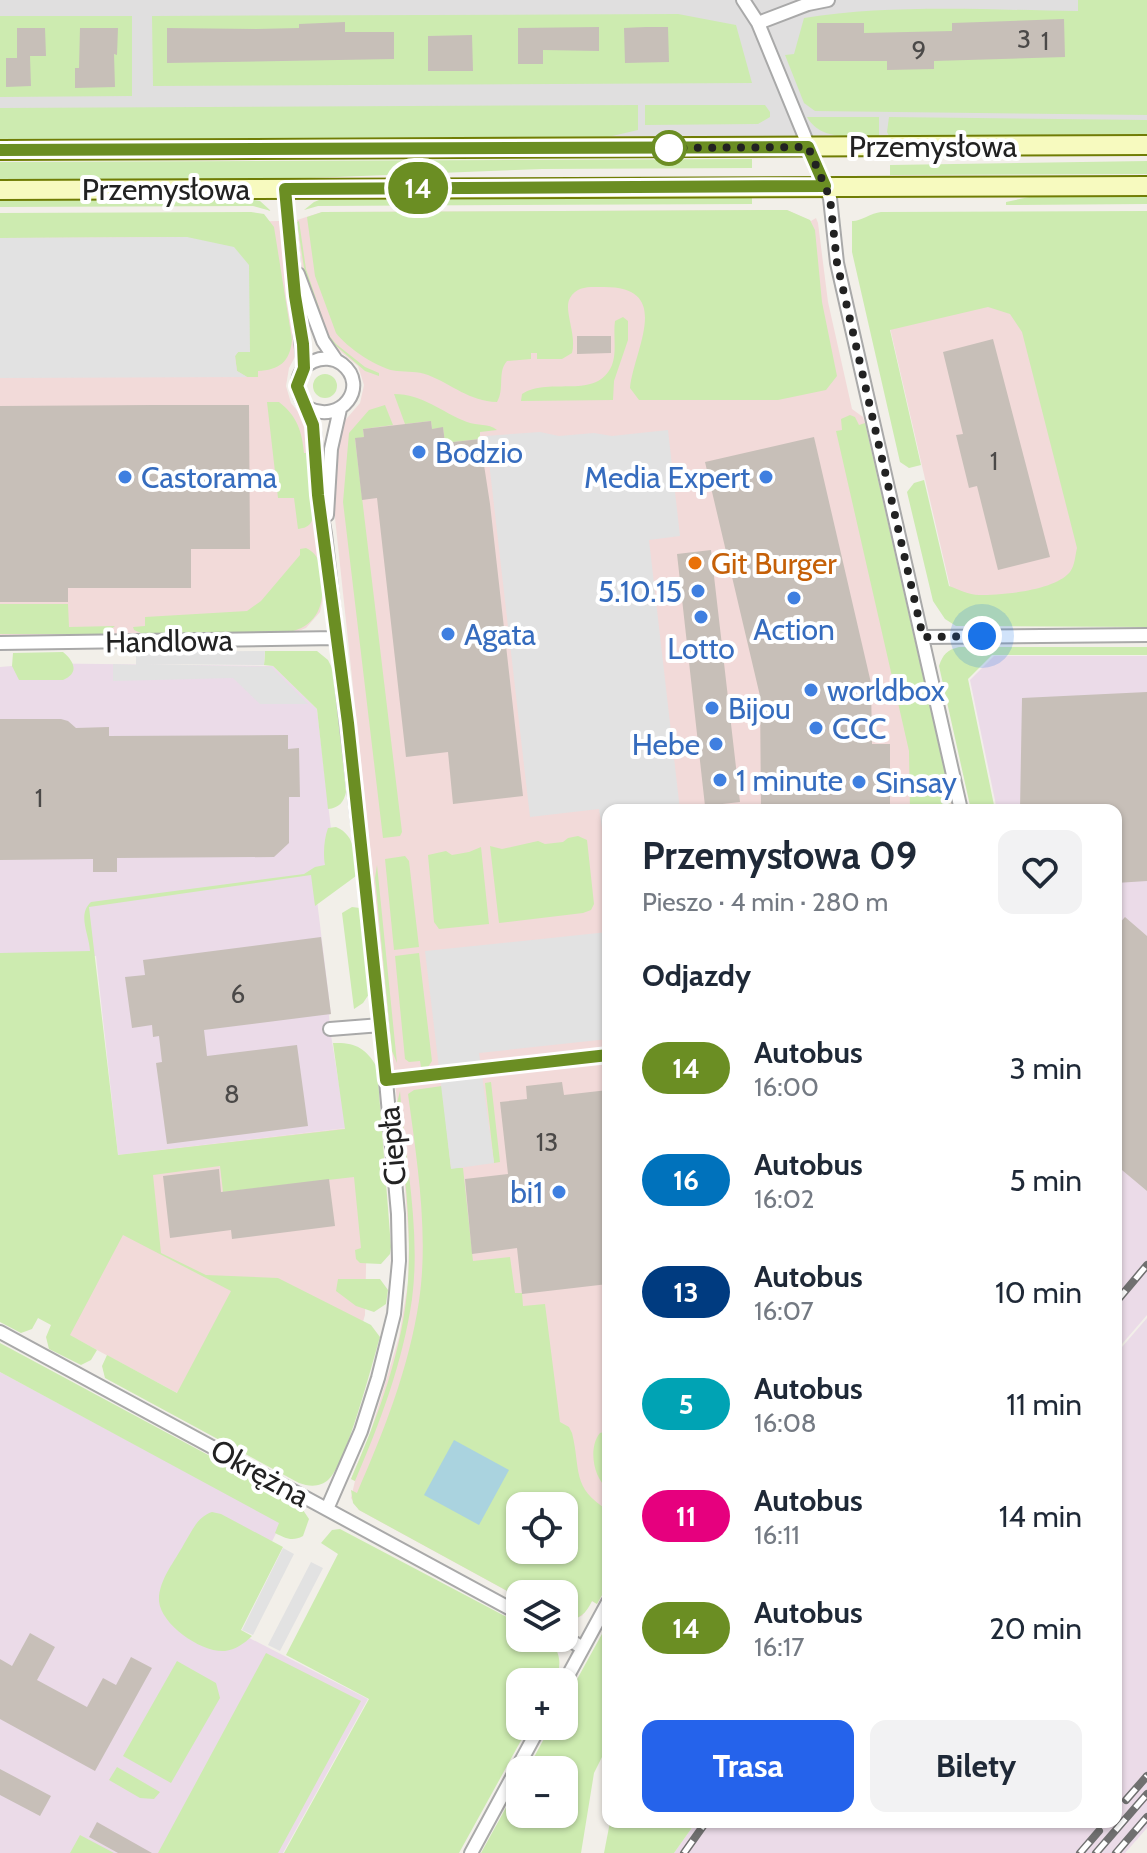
<!DOCTYPE html>
<html lang="pl">
<head>
<meta charset="utf-8">
<style>
	:root { --surface:#fff; --page:#f2f2f3; --text:#1f2937; --muted:#747a83; --accent:#2563eb }
	body { margin:0; font-family:Cabin,sans-serif; background:var(--page); color:var(--text); height:100vh; display:flex; flex-direction:column; font-size:30px; white-space:nowrap }
	* { box-sizing:border-box; margin:0 }
	p { font-size:26px; color:var(--muted) }
	.icon { flex:none; width:44px; height:44px; fill:none; stroke:currentColor; stroke-width:2; stroke-linecap:round; stroke-linejoin:round }
	.map { position:relative; flex:1; overflow:hidden }
	.drawer { position:absolute; left:602px; top:804px; width:520px; height:1024px; display:flex; flex-direction:column; background:var(--surface); border-radius:16px; box-shadow:0 2px 6px #0004 }
	.drawer>* { flex:none }
	.badge { padding:0 16px; border-radius:26px; font-size:28px; line-height:52px }
	.fabs { position:absolute; left:506px; top:1492px; display:grid; gap:16px }
	.fabs a { display:grid; place-items:center; width:72px; height:72px; border-radius:16px; background:var(--surface); box-shadow:0 2px 6px #0004; font-size:40px }
	.you { position:absolute; width:40px; height:40px; margin:-20px; border:6px solid #fff; border-radius:50%; background:#1a73e8; box-shadow:0 0 0 12px #1a73e833 }
	.map>.badge { position:absolute; translate:-50% -50%; box-shadow:0 0 0 4px #fff }
	h2 { padding:0 40px; font-size:30px; line-height:72px }
	.round { display:grid; place-items:center; flex:none; width:84px; height:84px; border-radius:16px; background:var(--page) }
	.overview { display:flex; align-items:center; justify-content:space-between; height:136px; padding:0 40px }
	h1 { font-size:38px; font-weight:700; line-height:60px }
	.action { display:flex; gap:16px; margin-top:auto; padding:16px 40px }
	.action a { flex:1; height:92px; border-radius:16px; background:var(--accent); color:#fff; font-size:32px; font-weight:700; line-height:92px; text-align:center }
	.action a+a { background:var(--page); color:var(--text) }
	ul { padding:0; list-style:none }
	li { display:flex; align-items:center; gap:24px; height:112px; padding:0 40px }
	li div { flex:1 }
	li b { display:block; font-size:30px }
	li em { font-style:normal }
	li .badge { min-width:88px; font-weight:700; text-align:center }
	.map>svg:first-child { display:block }
	.residential { fill:#e0dfdf }
	.commercial { fill:#f2dad9; fill-rule:evenodd }
	.industrial { fill:#ebdbe8 }
	.grass { fill:#cdebb0; fill-rule:evenodd }
	.parking { fill:#e2e2e2 }
	.water { fill:#aad3df }
	.building { fill:#c7bfb8 }
	.lines { fill:none; stroke-linecap:round; stroke-linejoin:round }
	.minor-casing { stroke:#a9a9a9; stroke-width:16 }
	.secondary-casing { stroke:#707d05; stroke-width:22 }
	.minor { stroke:#fff; stroke-width:12 }
	.secondary { stroke:#f7fabf; stroke-width:18 }
	.rail-casing { stroke:#707070; stroke-width:8 }
	.rail { stroke:#fff; stroke-width:5; stroke-dasharray:15; stroke-linecap:butt }
	.line-casing { stroke:#fff; stroke-width:18 }
	.line { stroke:#6b8e23; stroke-width:12 }
	.walk { stroke:#222; stroke-width:8; stroke-dasharray:0 14.4 }
	.stop-dot { fill:#fff; stroke:#6b8e23; stroke-width:4 }
	.shop-dot { fill:#3f7fe0; stroke:#fff; stroke-width:3 }
	.food-dot { fill:#e8710a; stroke:#fff; stroke-width:3 }
	.labels { text-anchor:middle; dominant-baseline:central; stroke-width:8; stroke-linejoin:round; paint-order:stroke }
	.number-label { font-size:26px; fill:#4b4948 }
	.street-label { font-size:30px; fill:#222; stroke:#fff }
	.shop-label { font-size:30px; fill:#366cbe; stroke:#fff; text-anchor:start }
	.food-label { font-size:30px; fill:#c56008; stroke:#fff; text-anchor:start }
</style>
</head>
<body>
<div class="map">
<svg width="1147" height="1853" viewBox="0 0 1147 1853">
	<rect width="100%" height="100%" fill="#f2efe9"/>
	<!-- residential -->
	<path class="residential" d="M0,0h1147v135l-1147,6z"/>
	<!-- commercial -->
	<path class="commercial" d="M787,210l24,11 5,-3 2,5 10,79 24,107 11,8 2,6 88,387h-345v774l-11,20 -5,-3 -10,15 -18,4v-26h-44v4l-161,-88 -8,-12 4,-17 -4,-2 19,-45 29,-97 9,-54 1,-39 -6,-87 -70,-658 5,-65 3,-9 19,-22 4,-18 -6,-19 -28,-23 -28,-76 -5,-47 25,-8zM520,1506h44v44h-44z
		M279,221l19,121 -1,11 -8,15 -3,18 5,17 14,17 4,16 5,77 10,80 -4,19 -14,16 -10,4 -12,1 -284,2v-409z
		M1039,227l55,391 -142,-23 -85,-366z
		M356,1127l11,94 -2,94 -38,126 -38,12 -220,-118 59,-111 -10,-69z"/>
	<!-- industrial -->
	<path class="industrial" d="M994,656h153v659l-31,36v-541h-119l-27,-130z
		M14,663l259,3 44,43 19,163 -22,4 17,138 -2,1 1,14 16,99 -228,27 -22,-199 -96,2v-291l12,-1z
		M1147,1318v510l-22,25h-451l22,-31h420v-468z
		M0,1372l281,151 -51,105 138,71 -85,154h-283z"/>
	<!-- grass -->
	<path class="grass" d="M1078,0h69v115l-332,-4 -11,-8 -19,-48 9,-1 10,-36c87,-14 185,-8 274,-7z
		M678,14l58,11 16,58 -599,3 -1,-70z
		M0,16h132v80l-132,1z
		M638,105v25l-30,7 -608,3v-32z
		M645,105h120l5,7v5l-12,7 -113,1z
		M807,117h72v19c-24,0 -58,6 -72,-19z
		M889,117l258,3v14l-258,2 -2,-4z
		M752,159v9l-210,1 -258,10 -284,1v-18z
		M1147,161v13l-257,1v-10z
		M752,196v8l-434,2 -14,4 10,-8 10,-4z
		M1029,197h118v7l-141,1v-3z
		M249,199l11,2 11,10 -18,-5 -253,1v-7z
		M787,210l23,10 5,10 7,72 15,74 -11,14 -48,10h-139l-9,-12c4,-39 44,-101 -26,-101 -13,0 -27,-2 -34,11 -7,12 7,36 2,55l-10,6h-25v-6h-6v6l-24,2c-10,11 -2,28 -10,41 -28,-1 -44,-17 -69,-27 -11,-4 -20,-3 -31,-4 -17,-1 -51,-24 -61,-38l-21,-57 -8,-59 15,-5z
		M1147,211v416l-191,-1 -11,-7 -12,-18 -26,-109 7,-9 10,-3 25,106c9,3 20,9 30,9 23,0 75,-4 91,-23 5,-7 5,-16 7,-24l-55,-216 -12,-18 -22,-7 -98,23 31,135 -12,3 -9,-6 -48,-210v-31c7,1 19,-8 29,-9z
		M251,212l13,2 10,13 18,113c-2,22 -13,30 -34,31v6h-11l-10,-6 -2,-15 3,-4h12l-63,-115 -187,1v-25z
		M299,221l7,48 22,65 8,10 29,23 14,6v3l-14,-5 -38,-33 -21,-57 -9,-59z
		M623,317l5,4v19l-14,41 -1,19 -92,1 1,-7c28,-18 75,7 90,-29 5,-13 1,-30 3,-44z
		M313 386a12 12 0 1 1 24 0a12 12 0 1 1-24 0Z
		M394,394c29,0 47,18 73,28 11,4 21,1 30,8l-17,2v7l-35,4 -2,-15 -11,1 -1,-8 -26,3z
		M267,402h12c18,14 23,29 25,51h6c1,14 8,62 0,71 -4,4 -7,4 -12,5l-4,-31h-16z
		M385,405l8,20 -30,4 1,8 -9,2 47,393 -2,4 -17,2 -40,-336 6,-69 20,-23z
		M850,415l5,2 4,8 6,-2 86,376 -2,11h-39l-1,-59 -73,-320 6,-1 -1,-11z
		M306,548c14,7 14,17 16,32 3,29 -8,49 -38,53l-141,1 -9,-4 -1,-3 12,-1v-9l102,-6 14,-10 39,-46v-6z
		M0,604h68l1,23 46,-1 -11,8h-104z
		M959,647h188v8h-155l-24,24 27,131h-24l-32,-144c4,-12 8,-16 20,-19z
		M265,651h52l11,9 5,10 13,122c-2,10 -7,16 -18,17l-11,-100 -44,-43 -9,-1z
		M63,652c12,10 16,21 0,28h-44l-7,-14 1,-13z
		M336,827c21,9 18,29 20,49l-41,30 -4,-31 -222,32 29,248 227,-26 -12,-86c22,-1 33,5 44,24l14,180 -1,7 -9,10 -21,-1 -4,-4 -1,-9 6,-2 -7,-71 -131,15 -3,-26 -67,9 8,78 45,22 72,3 93,47 9,12c-8,27 -33,125 -51,142 -8,8 -19,8 -30,4l-194,-105 -3,-12 5,-11 70,38 54,-102 -108,-56 -53,100 27,15 -6,10 -10,5 -32,-16 -3,-12 5,-12 -13,-7 -6,11 -11,4 -21,-11v-369l90,-2c-1,-18 -13,-36 1,-49l213,-28 11,-7 10,-2c-2,-11 -1,-26 3,-37z
		M578,836l9,4 7,64 -3,6 -8,3 -84,10 -9,-77 12,3 36,-8 7,3 18,-2 5,-4z
		M481,847l8,77 -50,5 -5,-7 -6,-67 18,-4 6,4 17,-3z
		M405,856l4,5 10,86 -25,3 -9,-91z
		M377,865l20,198 -5,-12 -17,-173z
		M352,907l8,1 9,86 -6,9 -9,6 -12,-96z
		M419,953l13,108 -4,6h-7l-1,-6 -11,1 -4,-3 -10,-103z
		M491,1082l9,80 -6,1 -9,-80z
		M442,1086l9,82h12l10,93 37,-4 5,36h7l1,13 22,-2 15,118 9,5 3,6c9,36 -1,55 36,77v74l-11,20 -5,-3c-6,13 -14,20 -28,19v-26h-44v4l-161,-88 -6,-7 -2,-13 6,3c27,-62 52,-125 62,-192 10,-67 -2,-140 -11,-207l6,-4zM520,1506h44v44h-44z
		M400,1091c5,69 21,139 12,208 -9,63 -32,124 -57,182l-4,-2c27,-62 53,-132 57,-199 4,-59 -5,-118 -11,-177z
		M338,1279h42l8,11 -2,14 -12,8 -18,-6 -20,-15z
		M0,1343l299,161 10,15 -6,17c-11,6 -18,2 -28,-3l4,-10 -279,-151z
		M608,1431v58c-15,-11 -20,-42 -8,-56z
		M212,1512l9,2 62,33 -42,83 11,6c-7,7 -17,14 -27,15 -23,2 -64,-26 -66,-50 -1,-20 16,-40 25,-57 8,-13 13,-27 28,-32z
		M340,1529l180,95v14h26c15,12 17,27 8,44h-34v44h9l-70,127h-175l85,-154 -83,-44 52,-101 -17,-11 11,-13z
		M608,1623v122l-14,28 -13,80h-100l39,-71v32h44v-44h-37l24,-44h13v-23z
		M266,1653l95,48 -83,152h-120z
		M177,1661l39,22 4,15 -49,85 -48,-27z
		M117,1767l43,25 -6,7 -14,-1 -31,-18z
		M610,1822h86l-22,31h-70z
		M80,1835l34,18h-44z"/>
	<!-- parking -->
	<path class="parking" d="M187,237l47,10 15,18 1,87h-12l-3,4 2,15 10,6 -247,1v-140z
		M668,430l12,106 -31,4 31,270h-72v57l-9,-58 -69,8 -44,-381 54,-4 19,4 35,-3 18,3z
		M265,651l-1,14 -119,-1 126,3 37,37h-48l-27,-26 -120,3v-17l23,1v-13z
		M608,932v107l-129,14 15,110 -43,6 -26,-218z
		M283,1548l11,6 -41,81 -11,-5z
		M311,1562l12,6 -43,83 -12,-6z"/>
	<!-- water -->
	<path class="water" d="M454,1440l55,30 -30,55 -55,-30z"/>
	<!-- building -->
	<path class="building" d="M1064,19l1,38 -131,4v8l-47,1v-9h-70v-38h47v10l88,-2v-8z
		M345,22v10h49v27l-227,4v-35l89,1 43,-1v-4z
		M599,27v24l-56,-1v14h-25v-36z
		M646,27h22l1,35 -44,1 -1,-35z
		M17,28h28l1,28h-16l1,30 -25,1v-29h11z
		M80,28h38l-1,27 -3,-1 1,33 -40,1v-20h4z
		M472,35l1,36h-45v-35z
		M577,336h34v17l-34,1z
		M993,339l57,218 -52,13 -21,-84 -8,2 -13,-53 7,-1 -20,-82z
		M151,405h98l1,144h-59v39h-123v14h-68v-196z
		M431,421l1,8 11,-2 2,16 35,-4 10,65 33,292 -70,8 -5,-52 -42,5 -29,-259 -15,2 -7,-62 9,-1 -1,-8z
		M814,437l57,246 1,61h18v66h-129l-1,-114 -55,-234z
		M711,550l29,252 -35,4 -28,-252z
		M1147,692v189l-31,2v-73h-96l2,-112z
		M0,719h61l7,2 8,7 33,-1v9l179,-1v14l11,-1 1,49h-11v46l-15,14 -157,1v14h-24v-13l-93,1z
		M1125,917l22,19v255l-31,-26v-238z
		M321,937l10,77 -127,16 3,26 90,-11 11,81 -141,18 -11,-81 6,-1 -3,-26 -6,1 -1,-12 -20,3 -7,-51 20,-2 -2,-15z
		M562,1082l2,13 44,-5v194l-86,10 -5,-46 -45,6 -7,-75 43,-5 -8,-72 27,-3 -1,-13z
		M219,1169l2,23 108,-13 6,47 -103,13 -1,-9 -61,8 -7,-62z
		M30,1633l25,14 -18,33 50,27 16,-29 13,7 15,-28 21,11 -57,103 -95,-52v-60l12,7z
		M0,1769l51,27 -11,20 -40,-21z
		M97,1822l55,31h-34l-29,-16z"/>
	<g class="lines">
		<defs>
			<path id="minor" d="M743,0l15,23 72,175 7,65 124,547
				M758,23l50,-19 20,-4
				M285,189l19,179
				M298,274l25,67 13,19
				M308,408c33,17 62,-22 34,-44 -17,-13 -45,-1 -44,21 0,15 12,25 15,39 4,22 3,45 5,68 1,14 5,28 7,42l56,491 17,189 1,47 -5,53 -16,64 -17,53 -34,78
				M327,515l4,-66 9,-40
				M923,637l224,-2
				M0,643l337,-5
				M330,1029l51,-4
				M0,1332l520,282
				M564,1637l19,11
				M564,1683l44,-81
				M471,1853l69,-127"/>
			<path id="secondary" d="M0,150l1147,-5
				M0,190l1147,-4"/>
		</defs>
		<!-- minor casing -->
		<use href="#minor" class="minor-casing"/>
		<!-- secondary casing -->
		<use href="#secondary" class="secondary-casing"/>
		<!-- minor -->
		<use href="#minor" class="minor"/>
		<!-- secondary -->
		<use href="#secondary" class="secondary"/>
		<defs>
			<path id="rail" d="M1116,1302l31,-37
				M1126,1800l21,-24
				M684,1853l22,-31
				M1080,1853l19,-22
				M1096,1853l51,-59
				M1116,1853l31,-36"/>
		</defs>
		<!-- rail casing -->
		<use href="#rail" class="rail-casing"/>
		<!-- rail -->
		<use href="#rail" class="rail"/>
	</g>
	<g class="lines">
		<defs>
			<path id="line" d="M0,150l808,-3 17,39 -540,3 10,107 8,48 1,24 -7,18 16,39 5,70 30,228 38,357 222,-25"/>
		</defs>
		<!-- line casing -->
		<use href="#line" class="line-casing"/>
		<!-- line -->
		<use href="#line" class="line"/>
		<!-- walk -->
		<path class="walk" d="M669,148l139,-1 22,51 7,65 86,374 59,-1"/>
	</g>
	<!-- markers -->
	<circle class="stop-dot" cx="669" cy="148" r="16"/>
	<g class="shop-dot">
		<circle cx="419" cy="452" r="8"/>
		<circle cx="125" cy="477" r="8"/>
		<circle cx="766" cy="477" r="8"/>
		<circle cx="698" cy="591" r="8"/>
		<circle cx="794" cy="598" r="8"/>
		<circle cx="701" cy="617" r="8"/>
		<circle cx="448" cy="634" r="8"/>
		<circle cx="811" cy="690" r="8"/>
		<circle cx="712" cy="708" r="8"/>
		<circle cx="816" cy="728" r="8"/>
		<circle cx="716" cy="744" r="8"/>
		<circle cx="720" cy="780" r="8"/>
		<circle cx="859" cy="782" r="8"/>
		<circle cx="559" cy="1192" r="8"/>
	</g>
	<circle class="food-dot" cx="695" cy="563" r="8"/>
	<g class="labels">
		<!-- number labels -->
		<g class="number-label">
			<text x="1024" y="39">3</text>
			<text x="1045" y="41">1</text>
			<text x="919" y="50">9</text>
			<text x="994" y="461">1</text>
			<text x="39" y="798">1</text>
			<text x="238" y="994">6</text>
			<text x="232" y="1094">8</text>
			<text x="547" y="1142">13</text>
		</g>
		<!-- street labels -->
		<g class="street-label">
			<text x="933" y="146">Przemysłowa</text>
			<text x="166" y="189">Przemysłowa</text>
			<text transform="translate(169 641) rotate(-1)">Handlowa</text>
			<text transform="translate(392 1146) rotate(-95)">Ciepła</text>
			<text transform="translate(260 1473) rotate(29)">Okrężna</text>
		</g>
		<!-- shop labels -->
		<g class="shop-label">
			<text x="435" y="452">Bodzio</text>
			<text x="141" y="477">Castorama</text>
			<text x="750" y="477" text-anchor="end">Media Expert</text>
			<text x="682" y="591" text-anchor="end">5.10.15</text>
			<text x="794" y="629" text-anchor="middle">Action</text>
			<text x="464" y="634">Agata</text>
			<text x="701" y="648" text-anchor="middle">Lotto</text>
			<text x="827" y="690">worldbox</text>
			<text x="728" y="708">Bijou</text>
			<text x="832" y="728">CCC</text>
			<text x="700" y="744" text-anchor="end">Hebe</text>
			<text x="736" y="780">1 minute</text>
			<text x="875" y="782">Sinsay</text>
			<text x="543" y="1192" text-anchor="end">bi1</text>
		</g>
		<!-- food labels -->
		<g class="food-label">
			<text x="711" y="563">Git Burger</text>
		</g>
	</g>
</svg>
<div class="fabs">
<a><svg class="icon" aria-label="locate" viewBox="0 0 24 24"><circle cx="12" cy="12" r="6"/><path d="M12 2v4M12 18v4M2 12h4M18 12h4"/></svg></a>
<a><svg class="icon" aria-label="layers" viewBox="0 0 24 24"><path d="M12 4l9 5-9 5-9-5zM3 14l9 5 9-5"/></svg></a>
<a>+</a>
<a>−</a>
</div>
<div class="you" style="left:982px;top:636px"></div>
<b class="badge" style="left:418px;top:188px;background:#6b8e23;color:#fff">14</b>
<section class="drawer">
<div class="overview"><div><h1>Przemysłowa 09</h1><p>Pieszo · 4 min · 280 m</p></div><a class="round"><svg class="icon" aria-label="heart" viewBox="0 0 24 24"><path d="M12 20l-8-8c-3-5 5-10 8-4 3-6 11-1 8 4z"/></svg></a></div>
<h2>Odjazdy</h2>
<ul>
<li><span class="badge" style="background:#6b8e23;color:#fff">14</span><div><b>Autobus</b><p>16:00</p></div><em>3 min</em></li>
<li><span class="badge" style="background:#0072bc;color:#fff">16</span><div><b>Autobus</b><p>16:02</p></div><em>5 min</em></li>
<li><span class="badge" style="background:#003b80;color:#fff">13</span><div><b>Autobus</b><p>16:07</p></div><em>10 min</em></li>
<li><span class="badge" style="background:#00a3b4;color:#fff">5</span><div><b>Autobus</b><p>16:08</p></div><em>11 min</em></li>
<li><span class="badge" style="background:#e6007e;color:#fff">11</span><div><b>Autobus</b><p>16:11</p></div><em>14 min</em></li>
<li><span class="badge" style="background:#6b8e23;color:#fff">14</span><div><b>Autobus</b><p>16:17</p></div><em>20 min</em></li>
</ul>
<div class="action"><a>Trasa</a><a>Bilety</a></div>
</section>
</div>
</body>
</html>
